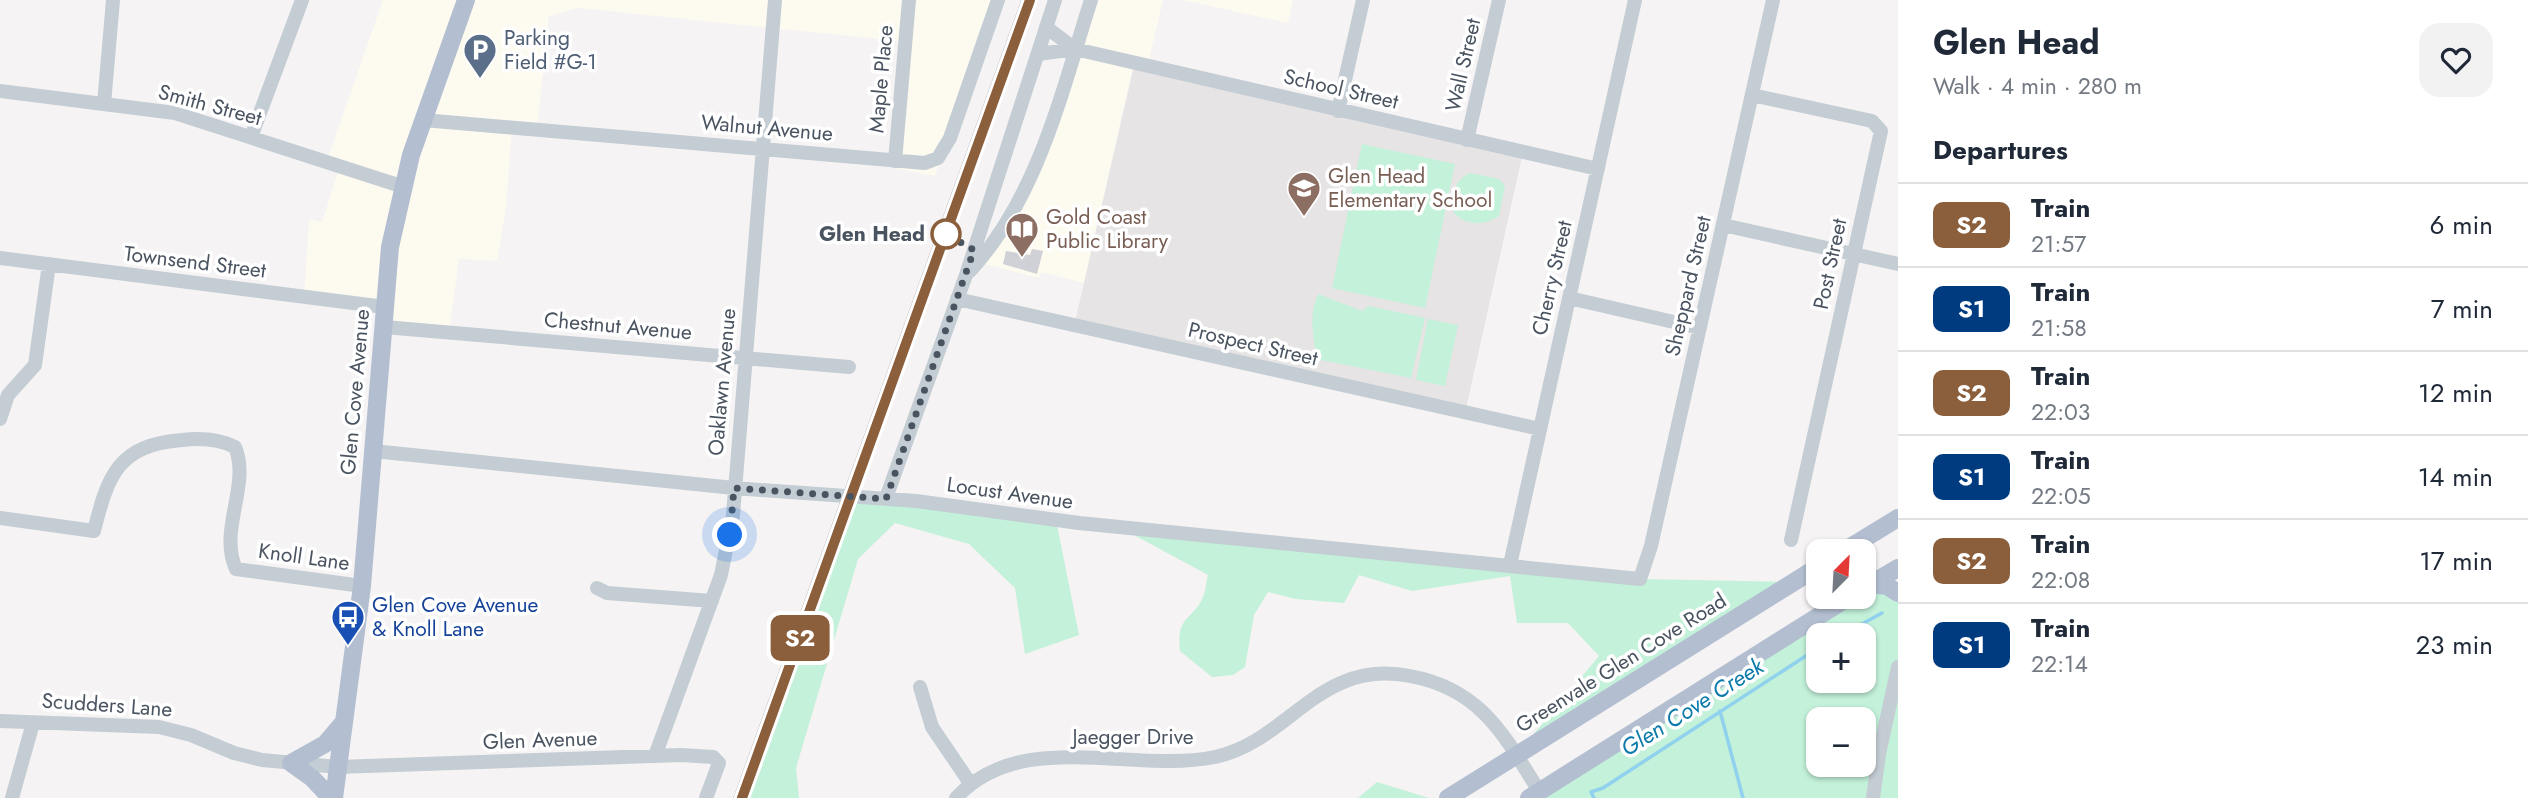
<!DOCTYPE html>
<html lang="en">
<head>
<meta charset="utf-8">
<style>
	:root { --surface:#fff; --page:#f2f2f3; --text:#1f2937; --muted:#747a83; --line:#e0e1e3 }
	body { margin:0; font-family:Jost,sans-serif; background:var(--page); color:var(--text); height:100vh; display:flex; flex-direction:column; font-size:26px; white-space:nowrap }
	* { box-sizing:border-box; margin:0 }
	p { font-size:23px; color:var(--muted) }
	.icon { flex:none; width:38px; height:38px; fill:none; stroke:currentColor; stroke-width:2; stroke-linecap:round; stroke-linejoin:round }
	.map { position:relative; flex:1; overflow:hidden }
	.details { display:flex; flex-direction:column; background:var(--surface); width:630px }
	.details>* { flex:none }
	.badge { padding:0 14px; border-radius:10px; font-size:24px; line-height:46px }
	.needle { width:46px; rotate:24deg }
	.tools { position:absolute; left:1806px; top:539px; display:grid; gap:14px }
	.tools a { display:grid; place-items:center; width:70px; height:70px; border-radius:14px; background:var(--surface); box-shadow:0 2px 5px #0004; font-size:35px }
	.you { position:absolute; width:35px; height:35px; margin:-18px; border:5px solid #fff; border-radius:50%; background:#1a73e8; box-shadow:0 0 0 10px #1a73e833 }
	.map>.badge { position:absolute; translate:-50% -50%; box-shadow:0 0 0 4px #fff }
	h2 { padding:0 35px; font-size:26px; line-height:63px }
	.round { display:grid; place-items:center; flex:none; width:74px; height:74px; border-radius:21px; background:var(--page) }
	.overview { display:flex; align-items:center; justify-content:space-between; height:119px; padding:0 35px }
	h1 { font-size:33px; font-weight:700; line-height:52px }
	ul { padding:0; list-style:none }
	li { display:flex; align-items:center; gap:21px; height:84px; padding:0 35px; border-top:2px solid var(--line) }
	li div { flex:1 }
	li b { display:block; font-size:26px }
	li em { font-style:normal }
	li .badge { min-width:77px; font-weight:700; text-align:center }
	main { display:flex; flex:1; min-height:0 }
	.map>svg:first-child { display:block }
	.commercial { fill:#fdfaef }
	.education { fill:#e6e4e5 }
	.green { fill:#c3f1d9; fill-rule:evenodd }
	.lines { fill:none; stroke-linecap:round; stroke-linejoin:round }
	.stream { stroke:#90d1ee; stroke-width:3.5 }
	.building { fill:#cfd1d7 }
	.minor { stroke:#c4ccd4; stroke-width:14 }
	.major { stroke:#b3bfd1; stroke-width:18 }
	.rail { stroke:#b5b7bd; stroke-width:3.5 }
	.line-casing { stroke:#fff; stroke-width:16 }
	.line { stroke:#8b5e3c; stroke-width:10 }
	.walk { stroke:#4a5461; stroke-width:7; stroke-dasharray:0 12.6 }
	.stop-dot { fill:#fff; stroke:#8b5e3c; stroke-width:3.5 }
	.labels { text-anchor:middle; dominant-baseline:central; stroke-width:7; stroke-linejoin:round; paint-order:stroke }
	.service-label { font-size:21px; fill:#4e5e75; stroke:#fff; text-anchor:start }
	.street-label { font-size:21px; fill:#4a5461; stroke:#fff }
	.education-label { font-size:21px; fill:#785e54; stroke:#fff; text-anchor:start }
	.stop-label { font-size:21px; font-weight:bold; fill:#4a5461; stroke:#fff; text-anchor:end }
	.transit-label { font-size:21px; fill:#164399; stroke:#fff; text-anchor:start }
	.water-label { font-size:23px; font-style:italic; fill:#0b7aab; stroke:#fff }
</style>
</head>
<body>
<main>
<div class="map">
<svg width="1898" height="798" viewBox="0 0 1898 798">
	<rect width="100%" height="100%" fill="#f5f3f3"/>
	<!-- commercial -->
	<path class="commercial" d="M383,0h608l-56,176 -42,-8 15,-126 -330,-34 -29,8 -12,113 -25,-2 -6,80 -9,54 -38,-2 -10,74 -67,-4 2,-24 -80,-7 5,-79 13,3 17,-54 -13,-5z
		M1091,0h72l-15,64 -14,-2 -50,221 -43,-11 -2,6 -62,-16 40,-54z
		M1182,0h111l-5,23z"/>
	<!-- education -->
	<path class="education" d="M1135,62l388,90 -58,261 -391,-87z"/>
	<!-- green -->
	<path class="green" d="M1362,144l93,20 -30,144 -93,-20z
		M1470,173l29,6 6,7 -6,30c-15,10 -32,10 -45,-3 -4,-17 0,-33 16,-40z
		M1318,294l44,17 7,-5 56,12 -14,60 -95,-19c-2,-24 -8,-42 2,-65z
		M1428,319l30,6 -13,61 -29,-6z
		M851,496l205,24 23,115 -54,19 -10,-66 -46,-44 -74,-21 -37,36 -62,209 3,30h-57z
		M1121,528l519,51 155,3 -279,173 83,-99 -31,-33h-51l-7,-47 -98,15 -53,-16 -15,28 -48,-4 -28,-7 -14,23 -9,52 -12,8 -21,2 -32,-26c-4,-37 13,-30 23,-54 3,-6 3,-15 5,-22z
		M1864,588l34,5v205h-369l320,-201h15zM1818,635h46v46h-46zM1818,719h46v46h-46z
		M1377,782l52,16h-71z"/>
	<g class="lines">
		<!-- stream -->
		<path class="stream" d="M1842,635l40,-22
			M1720,711l23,87
			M1594,798l-3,-6 12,-4 215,-140"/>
	</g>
	<!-- building -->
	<path class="building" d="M1032,249l11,2 -6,23 -34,-10 3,-13 24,4z"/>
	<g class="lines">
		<!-- minor -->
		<path class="minor" d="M1046,27l29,22 523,120
			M1038,54l37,-5
			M0,91l175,22 229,74
			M1752,95l120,26 9,10 -90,409
			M104,104l9,-104
			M1338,111l25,-111
			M423,120l502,43 13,-5 12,-20 48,-138
			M251,137l51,-137
			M1467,140l32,-140
			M895,161l14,-161
			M1723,225l175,39
			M0,258l385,49
			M970,271c68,-74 91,-177 121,-271
			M1569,298l131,30
			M957,299l583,130
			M384,327l465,40
			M0,419l8,-24 27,-30 14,-101
			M373,451l361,37 182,13 163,22 561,56 11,-33 122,-546
			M886,498l80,-223 89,-275
			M0,518l94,13c14,-56 24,-86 88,-91 17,-2 37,-1 53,7 16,38 -17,83 1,122l126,17
			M1510,565l125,-565
			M597,588l10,5 105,8
			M920,687l12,40 38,56
			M0,721l159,6 32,8 43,18 28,7 76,7 343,-12 32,2 6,6 -13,35
			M655,756l66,-181 12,-60 42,-515
			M12,798l21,-75
			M956,798c65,-71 176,-24 259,-41 75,-16 104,-99 195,-81 71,13 94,59 129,115
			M1873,798l6,-44 19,-87"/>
		<!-- major -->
		<path class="major" d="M1844,551l54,-33
			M1871,584l16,2 11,7
			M1864,588l34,-20
			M331,798l-19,-20 -21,-15 34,-19 18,-21
			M334,798l28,-212 28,-339 21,-92 55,-155
			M1448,798l370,-231
			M1529,798l320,-201"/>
		<!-- rail -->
		<path class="rail" d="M735,798l288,-798"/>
	</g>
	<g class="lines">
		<defs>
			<path id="line" d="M742,798l288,-798"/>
		</defs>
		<!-- line casing -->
		<use href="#line" class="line-casing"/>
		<!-- line -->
		<use href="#line" class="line"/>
		<!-- walk -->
		<path class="walk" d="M730,535l4,-47 152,11 88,-249 -28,-16"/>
	</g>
	<!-- icons -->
	<defs>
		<symbol id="parking-pin" viewBox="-11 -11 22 30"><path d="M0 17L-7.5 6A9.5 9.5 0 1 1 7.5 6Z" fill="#5c6f8a" stroke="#fff"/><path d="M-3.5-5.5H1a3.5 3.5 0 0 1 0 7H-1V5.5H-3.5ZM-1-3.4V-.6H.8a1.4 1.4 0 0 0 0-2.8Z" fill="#fff"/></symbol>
		<symbol id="school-pin" viewBox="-11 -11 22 30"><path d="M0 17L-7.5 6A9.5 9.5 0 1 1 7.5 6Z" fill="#8d6e63" stroke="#fff"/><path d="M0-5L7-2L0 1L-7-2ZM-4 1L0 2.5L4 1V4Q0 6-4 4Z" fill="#fff"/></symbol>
		<symbol id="library-pin" viewBox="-11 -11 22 30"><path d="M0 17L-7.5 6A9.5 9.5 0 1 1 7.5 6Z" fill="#8d6e63" stroke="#fff"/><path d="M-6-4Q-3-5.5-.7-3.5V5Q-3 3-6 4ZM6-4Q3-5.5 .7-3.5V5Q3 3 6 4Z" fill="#fff"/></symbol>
		<symbol id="bus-pin" viewBox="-11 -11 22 30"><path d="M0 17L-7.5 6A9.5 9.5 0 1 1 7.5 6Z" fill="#1a4fb4" stroke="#fff"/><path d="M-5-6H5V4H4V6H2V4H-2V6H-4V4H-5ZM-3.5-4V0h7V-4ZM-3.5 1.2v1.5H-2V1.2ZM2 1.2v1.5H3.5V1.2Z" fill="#fff"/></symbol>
	</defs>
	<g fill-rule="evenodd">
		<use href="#parking-pin" x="461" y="31" width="38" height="52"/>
		<use href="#school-pin" x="1285" y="169" width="38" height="52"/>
		<use href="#library-pin" x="1003" y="210" width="38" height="52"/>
		<use href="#bus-pin" x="329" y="598" width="38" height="52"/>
	</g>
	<!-- markers -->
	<circle class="stop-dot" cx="946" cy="234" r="14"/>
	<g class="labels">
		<!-- service labels -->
		<g class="service-label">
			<text x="504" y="38">Parking<tspan x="504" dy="24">Field #G-1</tspan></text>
		</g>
		<!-- street labels -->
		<g class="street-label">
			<text transform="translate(1463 65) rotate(-77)">Wall Street</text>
			<text transform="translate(881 79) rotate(-85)">Maple Place</text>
			<text transform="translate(1341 89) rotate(13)">School Street</text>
			<text transform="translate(210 105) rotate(15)">Smith Street</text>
			<text transform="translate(767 128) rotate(5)">Walnut Avenue</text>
			<text transform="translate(195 262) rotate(7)">Townsend Street</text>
			<text transform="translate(1830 264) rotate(-78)">Post Street</text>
			<text transform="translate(1552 278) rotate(-77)">Cherry Street</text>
			<text transform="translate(1688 286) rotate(-77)">Sheppard Street</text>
			<text transform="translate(618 326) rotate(5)">Chestnut Avenue</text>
			<text transform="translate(1253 344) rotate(13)">Prospect Street</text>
			<text transform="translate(722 382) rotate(-85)">Oaklawn Avenue</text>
			<text transform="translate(355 392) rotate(-85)">Glen Cove Avenue</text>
			<text transform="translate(1010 493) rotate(8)">Locust Avenue</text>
			<text transform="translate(304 557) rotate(8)">Knoll Lane</text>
			<text transform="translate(1621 663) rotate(-32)">Greenvale Glen Cove Road</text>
			<text transform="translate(107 705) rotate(4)">Scudders Lane</text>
			<text x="1133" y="737">Jaegger Drive</text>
			<text transform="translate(540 740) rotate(-2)">Glen Avenue</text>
		</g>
		<!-- education labels -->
		<g class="education-label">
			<text x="1328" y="176">Glen Head<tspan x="1328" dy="24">Elementary School</tspan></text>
			<text x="1046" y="217">Gold Coast<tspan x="1046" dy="24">Public Library</tspan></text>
		</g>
		<!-- stop labels -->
		<g class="stop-label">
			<text x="925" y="234">Glen Head</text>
		</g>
		<!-- transit labels -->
		<g class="transit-label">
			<text x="372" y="605">Glen Cove Avenue<tspan x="372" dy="24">&amp; Knoll Lane</tspan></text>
		</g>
		<!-- water labels -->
		<g class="water-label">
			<text transform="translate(1692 707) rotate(-32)">Glen Cove Creek</text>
		</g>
	</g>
</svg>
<div class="tools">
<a><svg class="needle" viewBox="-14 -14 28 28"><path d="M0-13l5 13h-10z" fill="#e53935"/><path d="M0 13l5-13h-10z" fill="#747a83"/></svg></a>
<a>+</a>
<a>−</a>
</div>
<div class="you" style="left:730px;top:535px"></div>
<b class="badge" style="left:800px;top:638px;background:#8b5e3c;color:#fff">S2</b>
</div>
<section class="details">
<div class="overview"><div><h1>Glen Head</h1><p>Walk · 4 min · 280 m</p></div><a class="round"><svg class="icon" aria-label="heart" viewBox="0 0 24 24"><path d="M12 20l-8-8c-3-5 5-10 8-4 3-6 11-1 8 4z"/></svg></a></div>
<h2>Departures</h2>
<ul>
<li><span class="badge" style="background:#8b5e3c;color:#fff">S2</span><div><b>Train</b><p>21:57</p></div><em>6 min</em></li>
<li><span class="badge" style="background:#003b80;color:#fff">S1</span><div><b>Train</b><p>21:58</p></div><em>7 min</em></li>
<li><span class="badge" style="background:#8b5e3c;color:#fff">S2</span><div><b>Train</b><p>22:03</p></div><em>12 min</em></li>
<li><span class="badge" style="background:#003b80;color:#fff">S1</span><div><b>Train</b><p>22:05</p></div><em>14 min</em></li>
<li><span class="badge" style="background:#8b5e3c;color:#fff">S2</span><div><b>Train</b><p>22:08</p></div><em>17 min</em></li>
<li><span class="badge" style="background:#003b80;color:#fff">S1</span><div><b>Train</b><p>22:14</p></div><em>23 min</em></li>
</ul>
</section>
</main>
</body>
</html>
